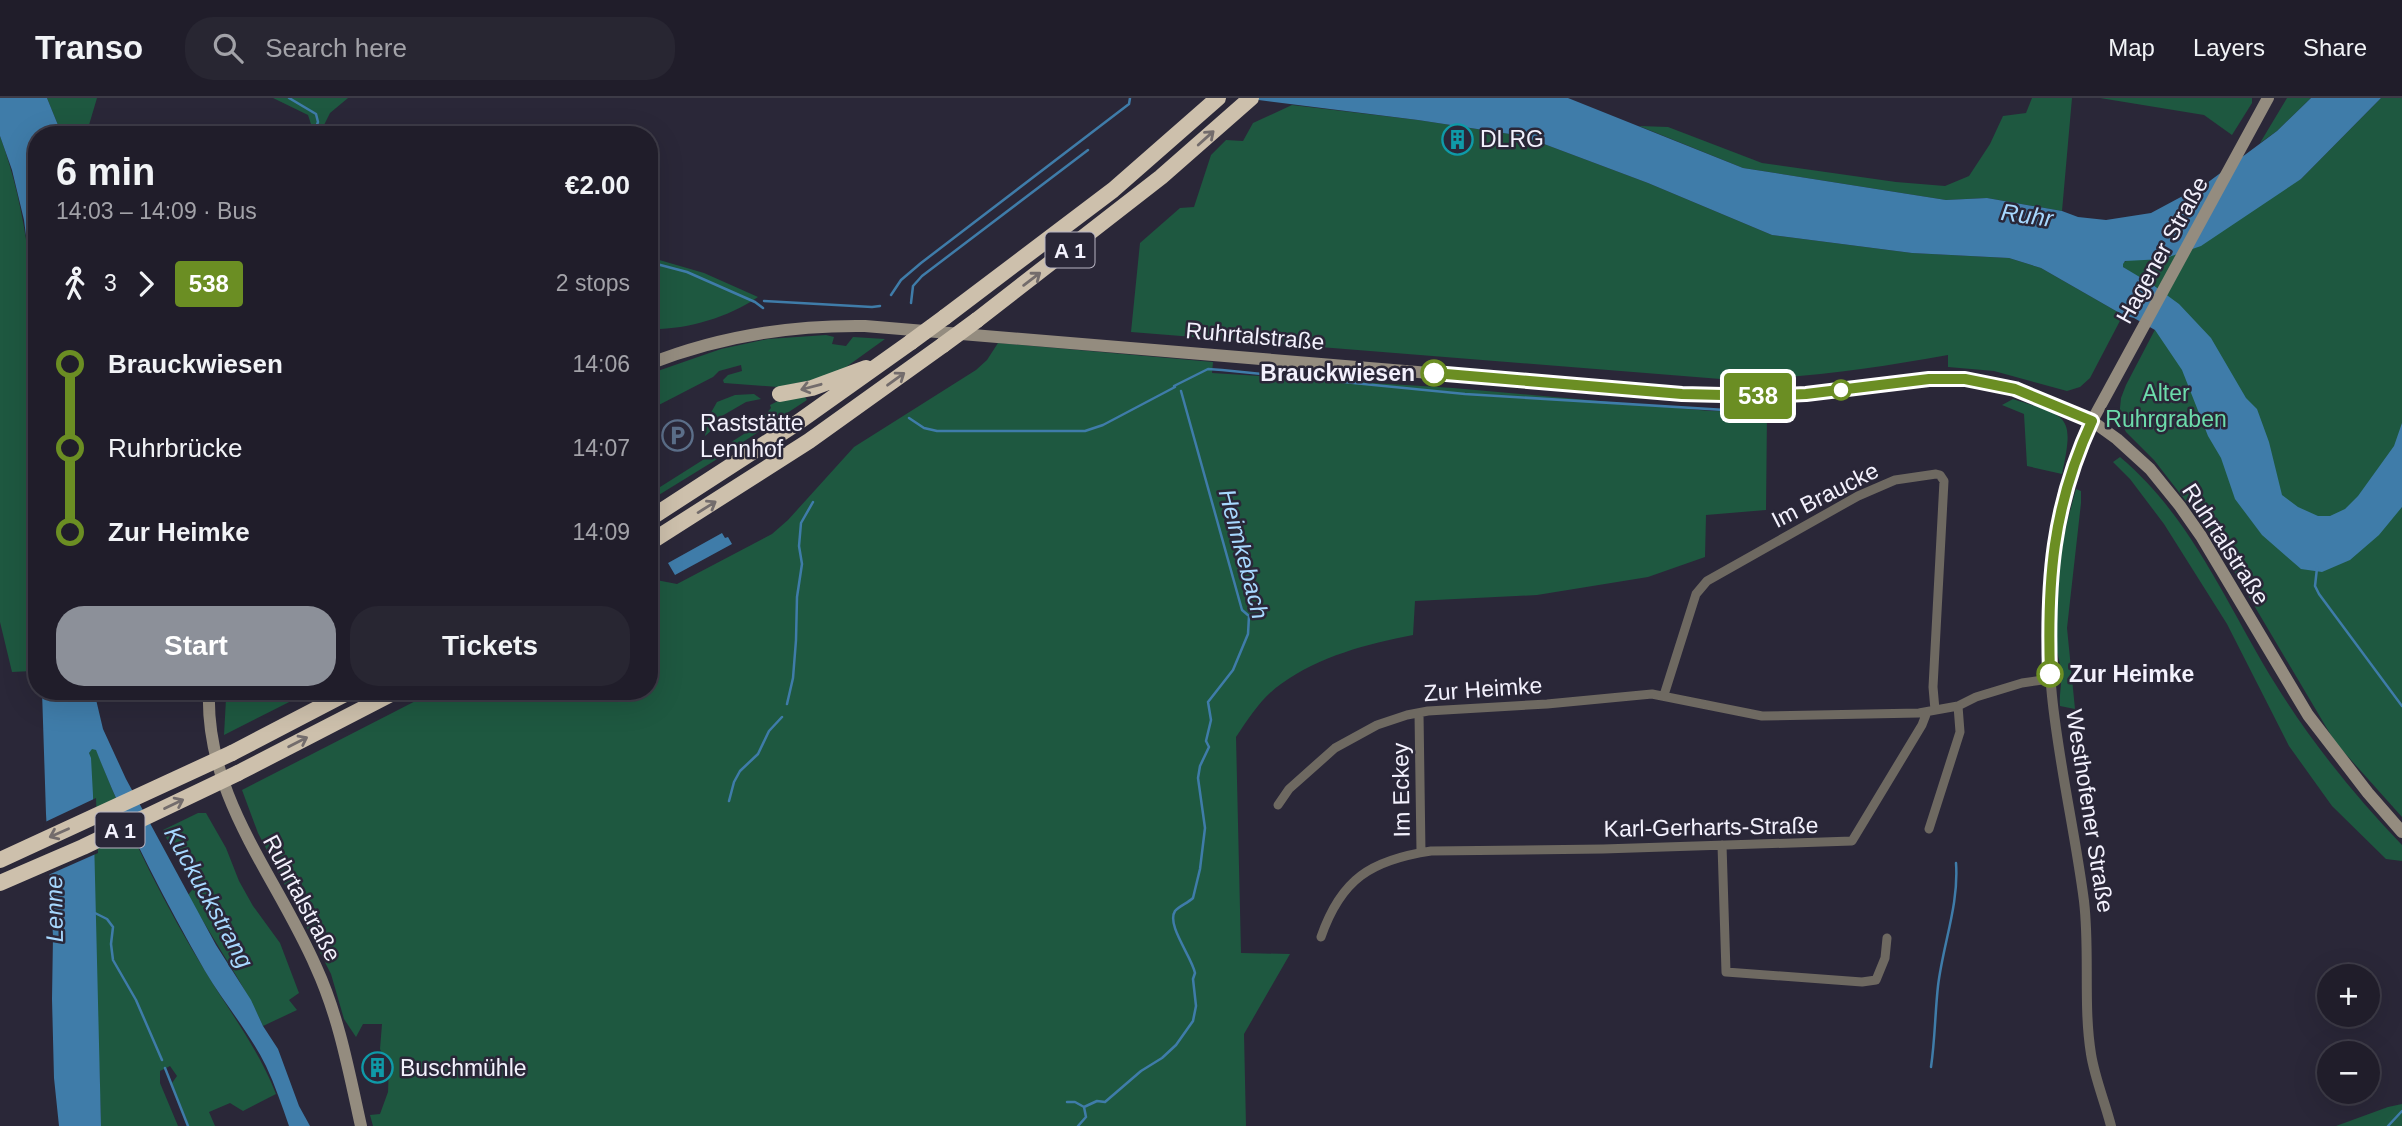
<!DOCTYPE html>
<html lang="en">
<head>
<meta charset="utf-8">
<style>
	:root { --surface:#201d2a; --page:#282632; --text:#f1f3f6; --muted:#a2a2a8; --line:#3d3b47; --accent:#8c9099 }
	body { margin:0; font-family:Arial,sans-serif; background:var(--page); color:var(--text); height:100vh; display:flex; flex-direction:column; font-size:26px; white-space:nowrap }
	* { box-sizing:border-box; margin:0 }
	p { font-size:23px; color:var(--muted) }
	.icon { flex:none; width:38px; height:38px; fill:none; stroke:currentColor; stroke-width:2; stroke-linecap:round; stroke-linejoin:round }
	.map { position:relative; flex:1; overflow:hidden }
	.panel { position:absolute; left:28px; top:28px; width:630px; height:574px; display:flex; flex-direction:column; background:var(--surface); border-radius:28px; box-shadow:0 7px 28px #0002,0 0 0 2px var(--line) }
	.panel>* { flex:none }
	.badge { padding:0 14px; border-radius:5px; font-size:24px; line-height:46px }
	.buttons { position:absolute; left:2317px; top:866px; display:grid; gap:14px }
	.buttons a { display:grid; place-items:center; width:63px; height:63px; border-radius:50%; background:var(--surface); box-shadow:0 7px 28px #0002,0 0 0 2px var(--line); font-size:35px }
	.map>.badge { position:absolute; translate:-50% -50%; box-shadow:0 0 0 4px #fff }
	.legs { display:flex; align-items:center; gap:10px; height:77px; padding:0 28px; font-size:23px }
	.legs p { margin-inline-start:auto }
	.summary { display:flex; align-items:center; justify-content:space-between; height:119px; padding:0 28px }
	h1 { font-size:38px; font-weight:700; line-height:52px }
	.primary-button { display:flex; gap:14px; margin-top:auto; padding:14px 28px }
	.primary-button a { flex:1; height:80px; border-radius:28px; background:var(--accent); color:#fff; font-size:28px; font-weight:700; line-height:80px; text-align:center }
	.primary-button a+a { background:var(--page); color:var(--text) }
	ul { padding:0 28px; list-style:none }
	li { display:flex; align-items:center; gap:24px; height:84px; font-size:26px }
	li i { display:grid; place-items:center; width:10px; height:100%; margin:0 9px; background:currentColor }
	li i::after { content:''; width:18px; height:18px; margin:-9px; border:5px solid; border-radius:50%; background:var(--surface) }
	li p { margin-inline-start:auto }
	li:first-child i { background:linear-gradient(#0000 50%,currentColor 0) }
	li:last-child i { background:linear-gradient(currentColor 50%,#0000 0) }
	header { display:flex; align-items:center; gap:42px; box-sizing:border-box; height:98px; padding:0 35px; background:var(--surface); border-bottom:2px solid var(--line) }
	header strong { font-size:33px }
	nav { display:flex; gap:38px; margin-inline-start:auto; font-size:24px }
	.search { width:490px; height:63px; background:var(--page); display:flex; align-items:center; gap:18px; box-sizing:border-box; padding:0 24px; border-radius:28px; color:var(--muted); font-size:26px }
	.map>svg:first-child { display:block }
	.green { fill:#1e5840 }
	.water { fill:#3f7ca9 }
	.pier { fill:#2a2738 }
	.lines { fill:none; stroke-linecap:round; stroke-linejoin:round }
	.stream { stroke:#3f7ca9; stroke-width:2.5 }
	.minor { stroke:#6e6961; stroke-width:9 }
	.tertiary { stroke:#6e6961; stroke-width:10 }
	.secondary { stroke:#948c7f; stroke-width:12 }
	.motorway { stroke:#cdc0ac; stroke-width:16 }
	.motorway-bridge { stroke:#cdc0ac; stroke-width:16 }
	.oneway { stroke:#736c6c }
	.line-1-casing { stroke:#fff; stroke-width:16 }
	.line-1 { stroke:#6b8e23; stroke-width:10 }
	.stop-1-dot { fill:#fff; stroke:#6b8e23; stroke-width:3.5 }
	.labels { text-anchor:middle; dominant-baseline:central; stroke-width:5; stroke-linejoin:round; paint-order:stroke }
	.shield { fill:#2a2738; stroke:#b7b4c2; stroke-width:2 }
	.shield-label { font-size:21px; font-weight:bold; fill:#f3f1fd }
	.poi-label { font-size:23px; fill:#f3f1fd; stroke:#2a2738; text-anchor:start }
	.street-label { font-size:23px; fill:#f3f1fd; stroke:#2a2738 }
	.stop-label { font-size:23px; font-weight:bold; fill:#f3f1fd; stroke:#2a2738; text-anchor:end }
	.park-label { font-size:23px; fill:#6cdcab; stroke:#2a2738 }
	.water-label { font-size:24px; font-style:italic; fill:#a7d8ff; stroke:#2a2738 }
</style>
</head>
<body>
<header>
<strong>Transo</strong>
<div class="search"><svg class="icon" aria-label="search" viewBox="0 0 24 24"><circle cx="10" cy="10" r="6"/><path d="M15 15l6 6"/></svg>Search here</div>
<nav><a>Map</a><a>Layers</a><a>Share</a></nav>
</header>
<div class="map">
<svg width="2402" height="1028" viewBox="0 0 2402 1028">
	<rect width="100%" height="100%" fill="#2a2738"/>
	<!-- green -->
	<path class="green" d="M47,0h50l-11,37h-24z
		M273,0h75l-18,15 -11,22h-13l5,-11 -3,-9z
		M2032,0h40l-10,113 -75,-13 -41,2 -203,-32 -104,-42 29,1 94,36 134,19 49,4 24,-10 21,-32 13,-28 23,-3z
		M2100,0h152v5l-20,32 -28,-20z
		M2287,0h24l-34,33 -17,12z
		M2381,0h21v719l-67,-75 -122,-206 -59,-76 -28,-28 -7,-14 2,-20 5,-13 45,-86 -48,-32 -1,-4 179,-84z
		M1292,7l126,15 105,16 125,47 124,52 140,18 97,5 32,10 82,47 -33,63 -10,9 -13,4 -73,-20 -46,-4v-12c-72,13 -142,23 -215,25l-602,-48 9,-89 40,-35 14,-1 17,-52 15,-15 17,1 10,-18z
		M0,38c37,101 37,210 37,316 0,76 0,153 0,229h-5v-10l-20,1 -12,-50z
		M649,159l55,16 54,24c-31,21 -72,33 -109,32z
		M826,237l8,2 -2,7 14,2 7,-9 32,2 -50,36 -57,12 -54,-4 -1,-3 5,-5 14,-4 -1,-6 -22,6 -6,6 -60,31 -4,-1v-33l72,-25 47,-10z
		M998,245l215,19 -1,11 241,15 257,23 57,1 -1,98 -60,5 -1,42 -57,20 -111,18 -122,6 -2,34c-46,9 -93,21 -132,49 -19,13 -32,34 -45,53l5,216 49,1 -46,80 2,92h-873l-3,-11 10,-1 8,-22 1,-25 -9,-18 2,-25h-19l-7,13 -12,-18 -13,-45 -73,-141 -16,-43 193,-99h214v-131l5,-2 -3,21 26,5 95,-50 16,-14 66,-73 122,-77 11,-10z
		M754,296l7,5 -15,3 -31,18 -3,10 -7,6 3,-18 9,-16 18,-7z
		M805,299l2,3 -93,61 -65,40v-7l106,-67 16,-19 -1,-3 12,-6z
		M2013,301c55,18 62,15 49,75l-35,-8 -3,-52 -22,-9z
		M2120,359c72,60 108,151 156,228 36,58 79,111 126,160v16l-16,-2 -54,-53 -43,-60 -62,-122 -63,-100 -34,-45 -17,-17z
		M2076,391l5,2v12l-14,125 8,81 -15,-3c-1,-11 2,-22 1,-33 0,-11 -5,-21 -6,-32 -4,-52 7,-102 21,-152z
		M250,593h14l1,3 5,-3h41l-87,44 2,-36z
		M91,651h5c30,78 67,154 111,225 24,40 52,76 69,120l-33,17 -13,-8 -21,9 6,14h-26l-17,-43 5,-7 -7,-10 -10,5v12l18,43h-77l-12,-373z
		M198,715h8l20,35 13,33 14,25 27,37 19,50 -10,7 8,10 -34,16c-21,-46 -51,-87 -75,-131l8,-10 -10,-31c-12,-6 -19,-11 -23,-24z
		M2402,1006v22h-66l52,-19z"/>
	<!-- water -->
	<path class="water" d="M0,0h47l15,37h-25v242l-5,-94 -8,-63 -12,-50 -12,-34z
		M1243,0h325l175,70 203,32 41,-2 75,13 16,6 28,3 45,-7 56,-30 70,-52 34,-33h70l-80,81 -100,67 -38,13 -38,2 -2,3v3l30,18 26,19 32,34 35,60 11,11 12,33 13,53 16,12 20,9h12l15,-7 13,-13 36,-50 8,-23v84l-23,28 -29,25 -28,12 -21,-3 -39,-34 -27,-36 -14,-41 -13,-22 -26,-66 -27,-40 -21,-12 -11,-3 -82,-47 -32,-10 -97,-5 -140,-18 -124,-52 -125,-47 -105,-16z
		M722,435l3,5 3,-1 4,7 -57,31 -7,-12z
		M42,593h52l9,38 23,50 90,166 35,55 12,26 15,23 21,57 11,20h-21c-7,-20 -14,-41 -23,-60 -17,-34 -42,-63 -61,-95 -41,-72 -79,-144 -109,-221l-4,-1 -3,4 2,5 2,37 8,331h-42l-5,-48 -2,-79 1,-63 -7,-122z"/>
	<!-- pier -->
	<path class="pier" d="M96,700l2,55 -52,23 -3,-53z"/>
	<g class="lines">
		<!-- stream -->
		<path class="stream" d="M289,0l27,16 2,8 -5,13
			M649,164l38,10 68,30 8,6
			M891,197l10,-15 20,-17 208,-159 1,-6
			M764,203l108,6 8,-1
			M911,205l2,-17 9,-10 166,-126
			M1174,288l34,-17 14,1 243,24 293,18
			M909,320l15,10 13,3h148l18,-6 72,-38
			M2317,470l-2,18 4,8 83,112
			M787,606l6,-26 3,-38 1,-43 5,-33 -3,-18 2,-23 12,-21
			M729,703l5,-19 6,-11 18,-17 11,-23 13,-14
			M93,814l14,7 6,8 -2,17 2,16 23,40 26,60
			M1931,969c4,-27 4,-54 7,-81 5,-42 21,-81 18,-123
			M165,970l23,58
			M1067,1004h8l9,5 2,10 -8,9
			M1084,1009l13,-6 8,1 36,-31 21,-13 14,-13 17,-24 3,-15 -3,-27 2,-6c-3,-16 -29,-48 -20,-62 4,-5 13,-8 18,-13l7,-29 5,-41 -7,-50 2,-12 9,-19 -3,-6 5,-21 -3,-18 25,-32 15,-36 1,-18 -7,-6 -61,-219
			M2388,1028l14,-15"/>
		<!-- minor -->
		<path class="minor" d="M1664,597l32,-101 11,-13 151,-85 37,-16 41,-6 4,1 4,6 -11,206 2,23
			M1419,615l2,139
			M1278,707l11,-16 46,-41 42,-23 30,-10 21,-4 119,-7 105,-10 110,22 157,-3 39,-7 18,-9 46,-14 28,-4
			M1929,731l31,-97 -2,-26
			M1722,747l4,127 136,10 14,-2 9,-22 2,-20
			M1321,839c20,-58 50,-77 110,-86l172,-2 249,-8 70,-116 5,-13"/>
		<!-- tertiary -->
		<path class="tertiary" d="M2092,323c-40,86 -50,181 -40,275 7,69 23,136 32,205 6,51 -1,103 7,153 4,25 14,48 20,72"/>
		<!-- secondary -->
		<path class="secondary" d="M649,266c70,-28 141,-39 216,-38l817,68 97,2 150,-17h36l50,10 77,32 25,18 33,30 30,37 21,30 107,179 60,78 34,39
			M2092,323l176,-323
			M209,593c-4,106 67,184 107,276 23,50 33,105 45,159"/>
		<!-- motorway -->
		<path class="motorway" d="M945,219l168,-127 105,-92
			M977,222l184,-143 90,-79
			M780,296l32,-6 54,-20
			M649,421l148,-96 114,-81
			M649,445l160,-102 134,-96
			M232,655l119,-62
			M238,675l159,-82"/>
		<!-- motorway-bridge -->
		<path class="motorway-bridge" d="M911,244l34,-25
			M943,247l34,-25
			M0,762l232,-107
			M0,785l83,-36 155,-74"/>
	</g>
	<!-- one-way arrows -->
	<defs><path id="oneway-shaft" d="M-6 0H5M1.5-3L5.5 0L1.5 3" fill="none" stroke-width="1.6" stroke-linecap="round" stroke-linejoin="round" transform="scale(1.75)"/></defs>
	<g class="oneway">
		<use href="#oneway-shaft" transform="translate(1206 40) rotate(-42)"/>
		<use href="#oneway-shaft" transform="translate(1032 181) rotate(-37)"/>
		<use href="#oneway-shaft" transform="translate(896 281) rotate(-36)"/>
		<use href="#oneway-shaft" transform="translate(811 289) rotate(165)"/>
		<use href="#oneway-shaft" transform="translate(707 409) rotate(-32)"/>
		<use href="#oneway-shaft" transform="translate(298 644) rotate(-27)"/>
		<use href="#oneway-shaft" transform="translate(174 706) rotate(-26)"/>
		<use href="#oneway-shaft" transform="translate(59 735) rotate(156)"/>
	</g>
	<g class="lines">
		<defs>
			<path id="line-1" d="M1434,275l248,21 82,2 42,-2 123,-15h36l50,10 77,32c-40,86 -45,161 -42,253"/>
		</defs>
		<!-- line-1 casing -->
		<use href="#line-1" class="line-1-casing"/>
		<!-- line-1 -->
		<use href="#line-1" class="line-1"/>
	</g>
	<!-- icons -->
	<defs>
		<symbol id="building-ring" viewBox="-11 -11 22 22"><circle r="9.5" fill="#2a2738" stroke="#0f9aa8" stroke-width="1.5"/><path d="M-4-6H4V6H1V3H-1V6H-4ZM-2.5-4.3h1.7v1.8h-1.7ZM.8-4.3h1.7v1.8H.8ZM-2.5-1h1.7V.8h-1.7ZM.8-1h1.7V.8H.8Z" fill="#0f9aa8"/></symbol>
		<symbol id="parking-ring" viewBox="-11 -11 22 22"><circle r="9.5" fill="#2a2738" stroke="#5c6f8a" stroke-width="1.5"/><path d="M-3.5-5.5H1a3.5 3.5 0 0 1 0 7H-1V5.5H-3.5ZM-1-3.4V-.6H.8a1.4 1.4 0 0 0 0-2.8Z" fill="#5c6f8a"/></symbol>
	</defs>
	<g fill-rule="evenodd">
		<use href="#building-ring" x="1440" y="24" width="35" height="35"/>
		<use href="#parking-ring" x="660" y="320" width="35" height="35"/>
		<use href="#building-ring" x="360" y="952" width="35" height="35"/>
	</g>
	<!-- markers -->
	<g class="stop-1-dot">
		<circle cx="1434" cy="275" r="12"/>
		<circle cx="1841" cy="292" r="9"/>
		<circle cx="2050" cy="576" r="12"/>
	</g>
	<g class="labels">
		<!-- shield labels -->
		<g class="shield">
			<rect x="1045.5" y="134.5" width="49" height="35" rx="5"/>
			<rect x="95.5" y="714.5" width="49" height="35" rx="5"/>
		</g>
		<g class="shield-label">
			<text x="1070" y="152">A 1</text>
			<text x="120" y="732">A 1</text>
		</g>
		<!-- poi labels -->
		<g class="poi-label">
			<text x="1480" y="41">DLRG</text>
			<text x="700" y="325">Raststätte<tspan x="700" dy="26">Lennhof</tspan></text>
			<text x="400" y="970">Buschmühle</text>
		</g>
		<!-- street labels -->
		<g class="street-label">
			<text transform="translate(2162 152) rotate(-61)">Hagener Straße</text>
			<text transform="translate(1255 238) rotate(5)">Ruhrtalstraße</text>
			<text transform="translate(1825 397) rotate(-27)">Im Braucke</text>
			<text transform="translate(2226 446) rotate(57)">Ruhrtalstraße</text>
			<text transform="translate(1483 591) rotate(-4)">Zur Heimke</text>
			<text transform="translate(1401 692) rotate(-91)">Im Eckey</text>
			<text transform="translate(2090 713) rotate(81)">Westhofener Straße</text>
			<text transform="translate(1711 729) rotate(-1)">Karl-Gerharts-Straße</text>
			<text transform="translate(302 800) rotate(62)">Ruhrtalstraße</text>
		</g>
		<!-- stop labels -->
		<g class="stop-label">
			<text x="1415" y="275">Brauckwiesen</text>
			<text x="2069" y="576" text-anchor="start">Zur Heimke</text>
		</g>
		<!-- park labels -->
		<g class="park-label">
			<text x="2166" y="295">Alter<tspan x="2166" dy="26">Ruhrgraben</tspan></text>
		</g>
		<!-- water labels -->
		<g class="water-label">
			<text transform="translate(2027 117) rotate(8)">Ruhr</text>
			<text transform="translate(1244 456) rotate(75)">Heimkebach</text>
			<text transform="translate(209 799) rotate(61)">Kuckuckstrang</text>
			<text transform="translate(54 811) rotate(-91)">Lenne</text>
		</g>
	</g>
</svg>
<div class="buttons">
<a>+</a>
<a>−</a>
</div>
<b class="badge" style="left:1758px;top:298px;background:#6b8e23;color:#fff">538</b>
<section class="panel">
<div class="summary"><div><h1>6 min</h1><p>14:03 – 14:09 · Bus</p></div><b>€2.00</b></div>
<div class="legs"><svg class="icon" aria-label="walk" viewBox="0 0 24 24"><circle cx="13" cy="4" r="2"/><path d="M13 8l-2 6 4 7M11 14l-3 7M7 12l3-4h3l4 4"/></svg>3<svg class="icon" aria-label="forward" viewBox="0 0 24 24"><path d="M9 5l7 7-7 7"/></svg><b class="badge" style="background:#6b8e23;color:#fff">538</b><p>2 stops</p></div>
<ul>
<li><i style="color:#6b8e23"></i><b>Brauckwiesen</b><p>14:06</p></li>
<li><i style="color:#6b8e23"></i><span>Ruhrbrücke</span><p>14:07</p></li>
<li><i style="color:#6b8e23"></i><b>Zur Heimke</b><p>14:09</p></li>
</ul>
<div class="primary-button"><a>Start</a><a>Tickets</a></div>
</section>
</div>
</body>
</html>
